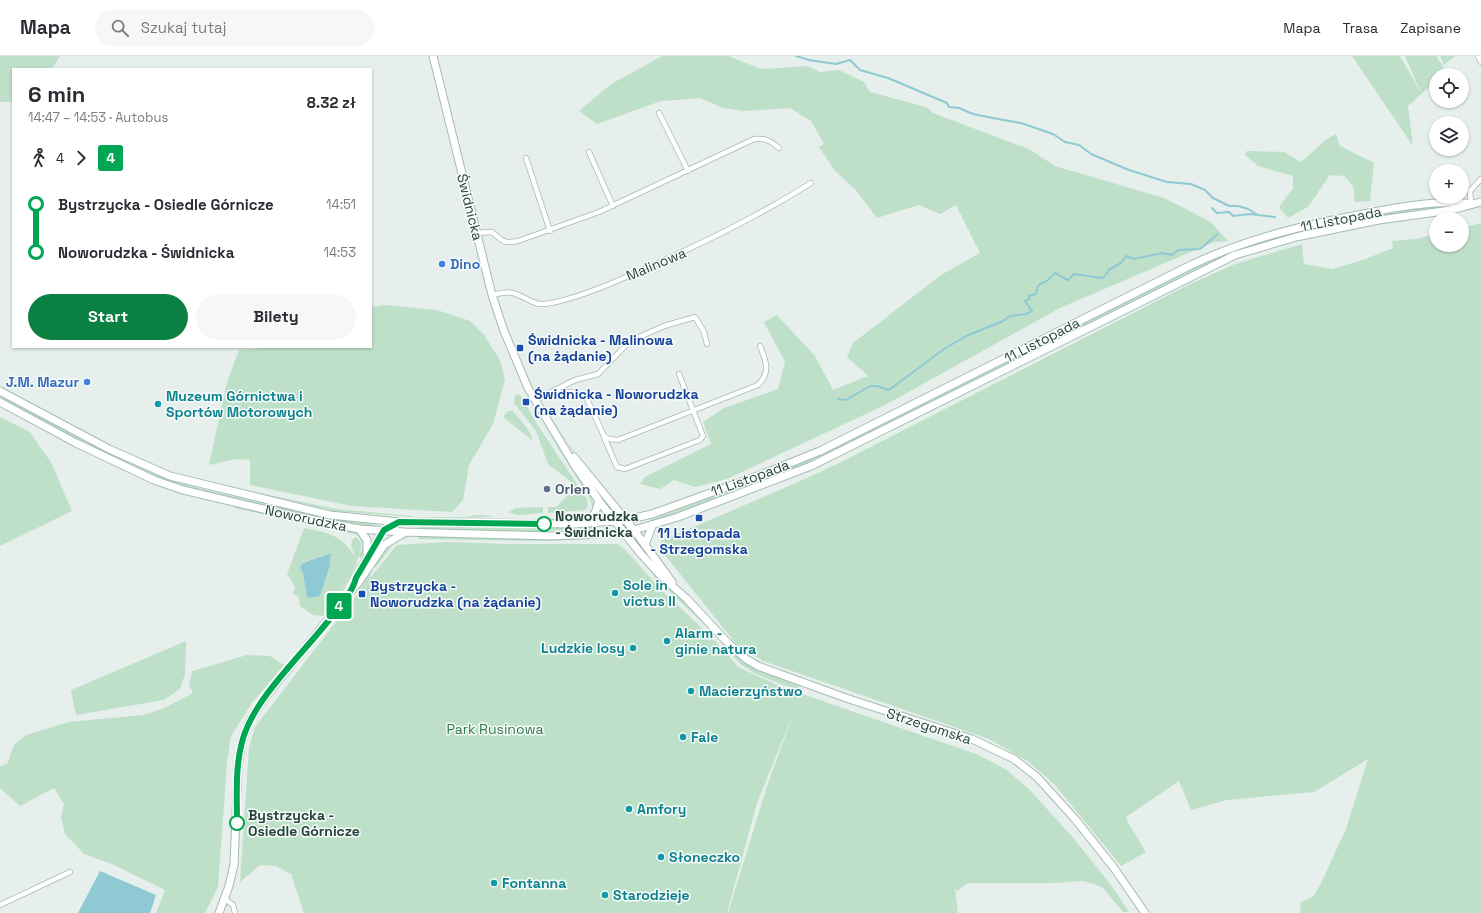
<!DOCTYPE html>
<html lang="pl">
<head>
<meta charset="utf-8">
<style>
	:root { --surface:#fff; --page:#f7f7f7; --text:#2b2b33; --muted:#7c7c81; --line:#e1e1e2; --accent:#0b8043 }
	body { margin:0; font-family:"Space Grotesk",sans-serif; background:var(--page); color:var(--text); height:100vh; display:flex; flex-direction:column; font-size:15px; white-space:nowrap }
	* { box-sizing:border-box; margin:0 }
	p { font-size:13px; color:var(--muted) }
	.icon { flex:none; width:22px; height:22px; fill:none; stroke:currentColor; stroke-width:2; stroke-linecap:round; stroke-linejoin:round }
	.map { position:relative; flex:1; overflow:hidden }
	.drawer { position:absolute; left:12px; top:12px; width:360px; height:280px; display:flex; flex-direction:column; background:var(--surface); border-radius:0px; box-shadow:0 1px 3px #0004 }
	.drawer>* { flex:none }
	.badge { padding:0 8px; border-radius:3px; font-size:14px; line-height:26px }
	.buttons { position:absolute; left:1429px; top:12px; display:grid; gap:8px }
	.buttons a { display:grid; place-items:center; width:40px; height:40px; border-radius:50%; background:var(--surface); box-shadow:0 1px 3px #0004; font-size:20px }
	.map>.badge { position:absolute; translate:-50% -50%; box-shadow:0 0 0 2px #fff }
	.legs { display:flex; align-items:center; gap:6px; height:44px; padding:0 16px; font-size:13px }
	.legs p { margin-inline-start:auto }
	.summary { display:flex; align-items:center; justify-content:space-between; height:68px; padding:0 16px }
	h1 { font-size:22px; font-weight:700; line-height:30px }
	.cta { display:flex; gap:8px; margin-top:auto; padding:8px 16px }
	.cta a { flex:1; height:46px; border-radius:24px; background:var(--accent); color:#fff; font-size:16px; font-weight:700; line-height:46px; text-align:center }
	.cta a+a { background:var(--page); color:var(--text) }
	ul { padding:0 16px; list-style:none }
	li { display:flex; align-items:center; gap:14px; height:48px; font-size:15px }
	li i { display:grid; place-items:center; width:6px; height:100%; margin:0 5px; background:currentColor }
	li i::after { content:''; width:10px; height:10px; margin:-5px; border:3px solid; border-radius:50%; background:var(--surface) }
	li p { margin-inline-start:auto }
	li:first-child i { background:linear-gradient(#0000 50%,currentColor 0) }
	li:last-child i { background:linear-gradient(currentColor 50%,#0000 0) }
	header { display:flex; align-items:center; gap:24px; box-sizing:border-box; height:56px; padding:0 20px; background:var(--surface); border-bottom:1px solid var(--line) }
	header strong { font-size:19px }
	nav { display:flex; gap:22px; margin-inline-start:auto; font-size:14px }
	.search { width:280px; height:36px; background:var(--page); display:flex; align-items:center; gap:10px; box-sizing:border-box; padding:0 14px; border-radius:22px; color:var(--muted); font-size:15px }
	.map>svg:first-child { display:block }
	.green { fill:#bfe0c8; fill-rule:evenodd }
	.water { fill:#8ec9d4 }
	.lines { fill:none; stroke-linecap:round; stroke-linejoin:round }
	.stream { stroke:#8ec9d4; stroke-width:2 }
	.street-casing { stroke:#a8b8b2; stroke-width:6 }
	.secondary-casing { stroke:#a4bbb3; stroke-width:9 }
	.street { stroke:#fff; stroke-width:4.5 }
	.secondary { stroke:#fff; stroke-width:7 }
	.line-1-casing { stroke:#fff; stroke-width:9 }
	.line-1 { stroke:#00a651; stroke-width:6 }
	.shop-dot { fill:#3f7fe0; stroke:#f7fbf9; stroke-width:1.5 }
	.transit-dot { fill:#1a4fb4; stroke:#f7fbf9; stroke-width:1.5 }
	.culture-dot { fill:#0f9aa8; stroke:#f7fbf9; stroke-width:1.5 }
	.service-dot { fill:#5c6f8a; stroke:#f7fbf9; stroke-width:1.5 }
	.stop-1-dot { fill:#fff; stroke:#00a651; stroke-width:2 }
	.labels { text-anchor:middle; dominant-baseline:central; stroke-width:3; stroke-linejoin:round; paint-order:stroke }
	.street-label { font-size:14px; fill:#24423a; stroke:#f7fbf9 }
	.shop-label { font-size:14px; font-weight:bold; fill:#366cbe; stroke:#f7fbf9; text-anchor:start }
	.transit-label { font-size:14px; font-weight:bold; fill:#164399; stroke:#f7fbf9; text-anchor:start }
	.culture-label { font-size:14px; font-weight:bold; fill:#0d838f; stroke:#f7fbf9; text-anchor:start }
	.service-label { font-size:14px; font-weight:bold; fill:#4e5e75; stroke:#f7fbf9; text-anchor:start }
	.stop-label { font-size:14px; font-weight:bold; fill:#24423a; stroke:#f7fbf9; text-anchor:start }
	.park-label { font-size:14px; fill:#2d7a4b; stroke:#f7fbf9 }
</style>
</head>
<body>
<header>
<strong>Mapa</strong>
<div class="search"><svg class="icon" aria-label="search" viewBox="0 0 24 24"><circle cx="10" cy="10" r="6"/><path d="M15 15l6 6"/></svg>Szukaj tutaj</div>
<nav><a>Mapa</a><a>Trasa</a><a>Zapisane</a></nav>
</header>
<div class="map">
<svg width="1481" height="857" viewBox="0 0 1481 857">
	<rect width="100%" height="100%" fill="#e6efeb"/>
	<!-- green -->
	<path class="green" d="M0,0h60l-8,13h-39v33h-13z
		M662,0h66l33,13 46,-3 13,6 19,-2 25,12 6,10 56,15 7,6 96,36 26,17 109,32 47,24 17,19 -14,1 -154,66 -175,97 -158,74 -32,8 -21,-7 -14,9 -20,-5 5,-7 66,-33 -8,-22 21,-14 54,-19 7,-27 -21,-40 13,-7 38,41 18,34 35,-14 -21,-19 6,-14 88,-68 39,-22 -24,-48 -16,9 -21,-9 -42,13 -22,-29 -20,-18 -16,-24 5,-3 -13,-23 -21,-13 -46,3 -21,-3 -23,-10 -39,3 -64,23 -18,-13 32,-27z
		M1352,0h48l21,37 -16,-37h31l7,10 -1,9h-6v9c-11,4 -19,15 -28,22l5,40z
		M1440,0h15l-11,9z
		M1336,78l4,12 34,17 -4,38 -15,1 -2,-16 -9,-10 -14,-1 -22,32 -20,11 -9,-11 14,-19v-12l-35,-10 -13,-11 2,-4 37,1 17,10 26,-23z
		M1450,148l1,2c-76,10 -155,21 -226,49l-398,200 -87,35 -88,32 -2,-2 119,-44 56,-23 399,-200 69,-21 103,-21z
		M1481,167v690h-180l-1,-10 14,-7 8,-15 24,-52 22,-70 -54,33 -87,8 -36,10 -12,-29 -53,36 1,4 19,31 -25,14 -66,-81 -26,-23 -40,-23 -226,-78 -26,-16 -77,-96 1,-8c59,-26 119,-50 178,-78l351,-179 45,-20 67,-20 2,20 28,5 31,-9 30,-12 -1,-7 23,-2 21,-5v11h26v-17z
		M386,249l51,5 33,11 14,14 16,25 5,20 -12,44 -24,41 -6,35 -11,12 -101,-6 -101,-21v-25l-14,-1 -27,6 18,-83 12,-32 36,-3h96v-40z
		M518,338l3,2 16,28 50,75 1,7 -3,4 -37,3v-6h8l13,-13 2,-5 -1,-8 -22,-17 -12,-33 -22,-28 1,-7z
		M0,339l99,53 70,31 33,10 112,26 57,7 6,5c-14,2 -63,-10 -80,-14 -43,-10 -87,-17 -129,-32 -59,-21 -113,-53 -168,-83z
		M544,349l26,41 44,54 -43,-51z
		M508,355h5c7,9 18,19 20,30l-30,-24z
		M538,360l54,82 2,6 -1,6 -3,-11z
		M0,361l30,15 22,32 20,47 -72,35z
		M241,433l95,20 76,7v1l-78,-6z
		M237,451l38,8 1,2 -42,-9z
		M543,451v6c-13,0 -23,5 -34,-1l7,-4z
		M477,459l20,1 -34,3 -45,-2h48z
		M590,459l-6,5 -14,1v-4z
		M286,462l71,14c9,9 9,16 4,26l-2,-2 4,-11 -5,-10 -75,-16z
		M467,470l129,1v2l-85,3 -93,-2v-3z
		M304,472c24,5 37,6 51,29l-4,-11 1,-6 4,-3c3,3 6,5 5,10 -3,21 -25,53 -38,69l-10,-1 -13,-9 -1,-8 -6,-5 2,-6 -8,-13zM331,497l-1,14 -10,29 -13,2 -4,-25 -3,-5 2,-6z
		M412,480l-17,6 -19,25h-2c10,-15 19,-30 38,-31z
		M418,480l117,3 62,-1v1l-50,2 -128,-2z
		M447,486l62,2h109c14,11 24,25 36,38 27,29 60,53 84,85l41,19 197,68 31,16 24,21 44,49 36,45 18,27h-6l-21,-25 -18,-6 -32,2h-84l-11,8 -2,-2 3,24h-230l40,-130 26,-71 -37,91 -30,110h-423l-13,-39 -15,-8 -16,-1 -20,17 9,-135 6,-20 107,-139 -3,1 12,-18 -1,7 27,-33z
		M642,503l17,19 47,44v4l-50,-47z
		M359,507l-24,42 -8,9 30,-50z
		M186,585l-1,33 -5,15 -16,11 -88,15 -5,-25z
		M247,599l23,1 14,9 -32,38 -21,33 -4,27 -9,124 -13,26h-49l9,-23 -53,-26 -28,-10 -19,-20 -4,-17 3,-13 -10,-16 -34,18 -20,-18v-22l7,-2 7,-19 12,-10 43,-13 75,-7 20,-7 29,-15 -4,-8 3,-14z
		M737,599l22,15 36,13 4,3v4c-23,-8 -50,-15 -66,-34z"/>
	<!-- water -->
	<path class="water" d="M331,497l-1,13 -10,30 -13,2 -4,-25 -3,-5 2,-5z
		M100,815l56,24 -6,18h-72z"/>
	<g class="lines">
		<!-- stream -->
		<path class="stream" d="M796,0l13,4 27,4 14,-4 10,10 28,8 59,25 2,4 10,1 14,6 25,5 23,4 32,11 12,8 14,3 12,9 38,16 38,12 24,2 14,6 8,8 16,8h9l10,3 10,6
			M1212,152l5,5 12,-1 4,4 17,-2 25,3
			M838,343l8,1 24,-14h7l12,4 55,-41 22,-13 37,-15 7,-5 16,-2 6,-3 -7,-10 4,-2v-3l7,-2c3,-15 3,-7 12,-14 3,-3 4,-6 7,-7l13,7 6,-6 29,4 7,-9 11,-6 5,-7 8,3 28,-6 10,2 6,-5 22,-1 18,-15"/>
		<defs>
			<path id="street" d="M1478,0l3,6
				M659,57l29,58
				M589,96l24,54
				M526,102l24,73
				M1471,147l-1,-12 11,-12
				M476,177l16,-1c11,9 11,12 26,9l81,-29 155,-73c11,-1 17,2 25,9
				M492,239c7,-1 14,-4 21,-2 20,6 18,15 43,9 30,-7 59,-20 88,-33 58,-25 113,-52 167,-86
				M549,337l22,-1 15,5 18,39 5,3 9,1 140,-55c13,-13 8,-24 2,-39
				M535,344l40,-20 23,-6 32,-33 34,-15 31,-9 9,15 3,12
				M604,381l13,30 8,2 75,-29 3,-4 -24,-62
				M225,843l8,6 2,8
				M0,849l70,-33"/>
			<path id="secondary" d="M433,0l59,239 12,36 24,57 47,78 27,39 39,49 20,22 26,23 38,41 21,19 12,7 88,32 126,41 42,20 23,18 38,42 39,49 31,45
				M0,335l109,58 61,27 160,39 69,7 176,2 51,-4 26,-6 50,-18 61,-22 57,-23 371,-186c55,-26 113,-40 172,-51 34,-7 69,-13 103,-11
				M0,346l76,41 78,37 29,10 110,26 66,13 45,3 146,4 74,-3 54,-16 133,-51 424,-211 61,-18 83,-17 72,-10 30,-8
				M574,401l63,77 35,48
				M588,467l7,-10 4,-12
				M359,473l8,11v17
				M645,489l7,-19
				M355,527l9,-20 20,-33 3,-1
				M219,857l10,-27 5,-21 4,-100 4,-24 8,-21 16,-24 92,-113 26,-38 20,-12"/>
		</defs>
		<!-- street casing -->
		<use href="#street" class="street-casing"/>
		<!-- secondary casing -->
		<use href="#secondary" class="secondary-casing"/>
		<!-- street -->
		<use href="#street" class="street"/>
		<!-- secondary -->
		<use href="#secondary" class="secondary"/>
	</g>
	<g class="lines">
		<defs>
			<path id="line-1" d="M237,767c0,-26 -2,-55 5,-81 9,-38 53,-81 78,-111 11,-14 32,-36 36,-53l28,-48 15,-8 145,2"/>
		</defs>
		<!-- line-1 casing -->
		<use href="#line-1" class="line-1-casing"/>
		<!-- line-1 -->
		<use href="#line-1" class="line-1"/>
	</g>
	<!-- markers -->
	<g class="shop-dot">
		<circle cx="442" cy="208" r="4"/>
		<circle cx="87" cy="326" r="4"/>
	</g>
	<g class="transit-dot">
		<rect x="516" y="288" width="8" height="8" rx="2"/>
		<rect x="522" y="342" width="8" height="8" rx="2"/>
		<rect x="695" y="458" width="8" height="8" rx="2"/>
		<rect x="358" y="534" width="8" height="8" rx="2"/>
	</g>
	<g class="culture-dot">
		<circle cx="158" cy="348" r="4"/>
		<circle cx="615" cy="537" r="4"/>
		<circle cx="667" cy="585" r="4"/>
		<circle cx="633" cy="592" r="4"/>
		<circle cx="691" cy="635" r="4"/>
		<circle cx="683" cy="681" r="4"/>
		<circle cx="629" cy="753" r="4"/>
		<circle cx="661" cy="801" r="4"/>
		<circle cx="494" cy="827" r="4"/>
		<circle cx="605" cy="839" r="4"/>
	</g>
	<circle class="service-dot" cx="547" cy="433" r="4"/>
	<g class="stop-1-dot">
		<circle cx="544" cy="468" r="7"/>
		<circle cx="237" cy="767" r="7"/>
	</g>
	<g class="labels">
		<!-- street labels -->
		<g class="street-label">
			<text transform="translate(470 151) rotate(76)">Świdnicka</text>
			<text transform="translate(1341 163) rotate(-11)">11 Listopada</text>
			<text transform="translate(656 208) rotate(-23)">Malinowa</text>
			<text transform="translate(1042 284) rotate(-27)">11 Listopada</text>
			<text transform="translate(750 422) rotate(-20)">11 Listopada</text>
			<text transform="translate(306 462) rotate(12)">Noworudzka</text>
			<text transform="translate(929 670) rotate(18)">Strzegomska</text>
		</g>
		<!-- shop labels -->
		<g class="shop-label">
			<text x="450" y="208">Dino</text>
			<text x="79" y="326" text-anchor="end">J.M. Mazur</text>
		</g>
		<!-- transit labels -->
		<g class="transit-label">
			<text x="528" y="284">Świdnicka - Malinowa<tspan x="528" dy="16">(na żądanie)</tspan></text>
			<text x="534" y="338">Świdnicka - Noworudzka<tspan x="534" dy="16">(na żądanie)</tspan></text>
			<text x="699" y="477" text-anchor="middle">11 Listopada<tspan x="699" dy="16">- Strzegomska</tspan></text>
			<text x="370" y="530">Bystrzycka -<tspan x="370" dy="16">Noworudzka (na żądanie)</tspan></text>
		</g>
		<!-- culture labels -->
		<g class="culture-label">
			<text x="166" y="340">Muzeum Górnictwa i<tspan x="166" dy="16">Sportów Motorowych</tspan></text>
			<text x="623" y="529">Sole in<tspan x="623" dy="16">victus II</tspan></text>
			<text x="675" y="577">Alarm -<tspan x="675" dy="16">ginie natura</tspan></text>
			<text x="625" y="592" text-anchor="end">Ludzkie losy</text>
			<text x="699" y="635">Macierzyństwo</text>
			<text x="691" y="681">Fale</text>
			<text x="637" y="753">Amfory</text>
			<text x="669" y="801">Słoneczko</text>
			<text x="502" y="827">Fontanna</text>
			<text x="613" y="839">Starodzieje</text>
		</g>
		<!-- service labels -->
		<g class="service-label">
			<text x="555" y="433">Orlen</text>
		</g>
		<!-- stop labels -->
		<g class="stop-label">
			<text x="555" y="460">Noworudzka<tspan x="555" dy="16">- Świdnicka</tspan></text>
			<text x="248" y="759">Bystrzycka -<tspan x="248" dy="16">Osiedle Górnicze</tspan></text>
		</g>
		<!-- park labels -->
		<g class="park-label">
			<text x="495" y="673">Park Rusinowa</text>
		</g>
	</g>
</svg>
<div class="buttons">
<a><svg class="icon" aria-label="locate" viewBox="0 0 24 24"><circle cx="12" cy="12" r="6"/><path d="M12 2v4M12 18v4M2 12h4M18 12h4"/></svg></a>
<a><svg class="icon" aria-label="layers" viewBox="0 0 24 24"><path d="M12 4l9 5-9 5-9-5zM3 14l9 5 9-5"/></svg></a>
<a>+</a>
<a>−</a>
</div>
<b class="badge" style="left:339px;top:550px;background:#00a651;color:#fff">4</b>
<section class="drawer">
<div class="summary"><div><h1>6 min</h1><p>14:47 – 14:53 · Autobus</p></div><b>8.32 zł</b></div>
<div class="legs"><svg class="icon" aria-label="walk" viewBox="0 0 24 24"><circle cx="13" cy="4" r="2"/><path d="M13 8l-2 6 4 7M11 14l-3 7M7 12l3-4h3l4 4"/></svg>4<svg class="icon" aria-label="forward" viewBox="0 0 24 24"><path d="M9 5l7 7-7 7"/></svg><b class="badge" style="background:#00a651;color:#fff">4</b></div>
<ul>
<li><i style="color:#00a651"></i><b>Bystrzycka - Osiedle Górnicze</b><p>14:51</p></li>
<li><i style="color:#00a651"></i><b>Noworudzka - Świdnicka</b><p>14:53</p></li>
</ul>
<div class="cta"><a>Start</a><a>Bilety</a></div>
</section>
</div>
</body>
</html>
